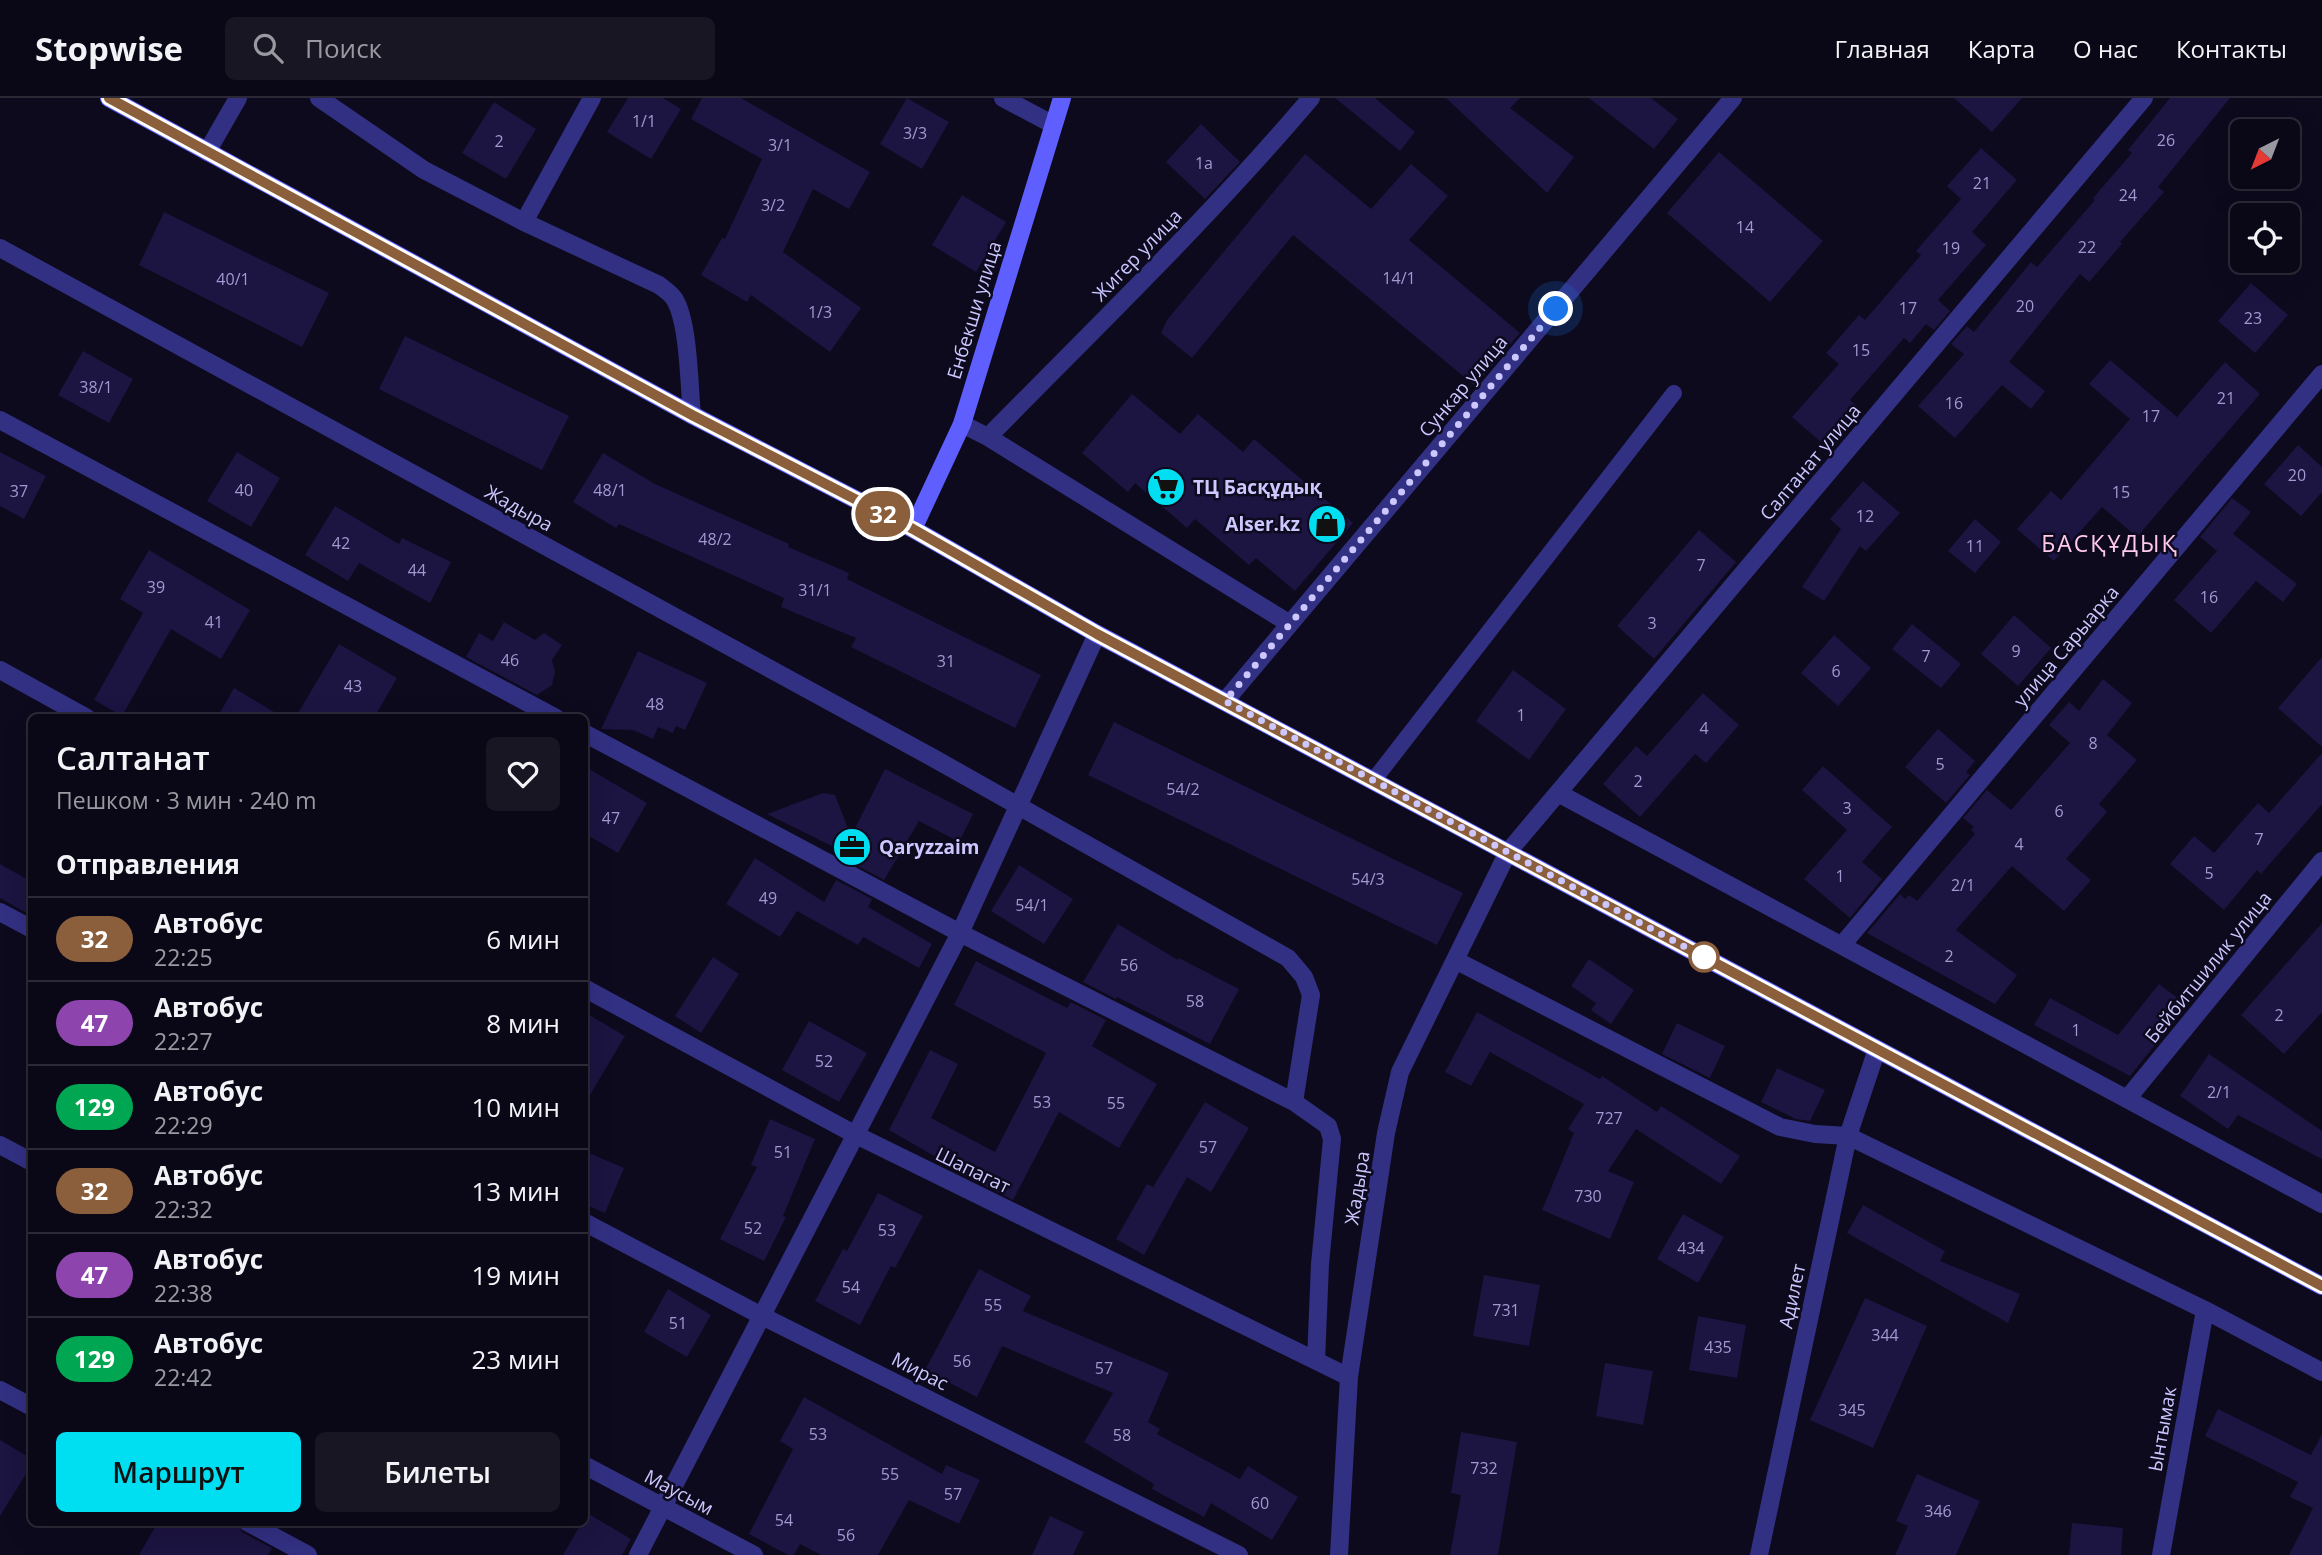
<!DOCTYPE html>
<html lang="ru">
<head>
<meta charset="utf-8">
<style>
	:root { --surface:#0a0816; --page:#181623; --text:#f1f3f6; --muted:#999aa1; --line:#2a2935; --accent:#00def2 }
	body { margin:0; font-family:"Open Sans",sans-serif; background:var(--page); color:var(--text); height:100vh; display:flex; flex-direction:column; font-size:26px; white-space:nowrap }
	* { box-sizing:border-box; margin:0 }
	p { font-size:23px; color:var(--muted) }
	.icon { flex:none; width:38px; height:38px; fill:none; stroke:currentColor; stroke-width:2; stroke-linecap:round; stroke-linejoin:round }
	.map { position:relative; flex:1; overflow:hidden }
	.sheet { position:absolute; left:28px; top:616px; width:560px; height:812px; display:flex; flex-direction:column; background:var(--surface); border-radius:10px; box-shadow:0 7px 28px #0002,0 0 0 2px var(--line) }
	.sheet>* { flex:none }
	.badge { padding:0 14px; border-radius:23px; font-size:24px; line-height:46px }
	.needle { width:46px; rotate:222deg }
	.tools { position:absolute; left:2230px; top:21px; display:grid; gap:14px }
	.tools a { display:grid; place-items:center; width:70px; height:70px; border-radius:10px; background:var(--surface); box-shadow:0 7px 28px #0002,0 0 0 2px var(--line); font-size:35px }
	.you { position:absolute; width:35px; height:35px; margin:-18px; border:5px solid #fff; border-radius:50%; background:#1a73e8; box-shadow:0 0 0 10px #1a73e833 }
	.map>.badge { position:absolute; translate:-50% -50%; box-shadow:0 0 0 4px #fff }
	h2 { padding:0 28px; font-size:26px; line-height:63px }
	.round { display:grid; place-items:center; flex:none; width:74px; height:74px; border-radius:10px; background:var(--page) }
	.overview { display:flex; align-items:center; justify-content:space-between; height:119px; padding:0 28px }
	h1 { font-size:33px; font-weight:600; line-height:52px }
	.action { display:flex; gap:14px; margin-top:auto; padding:14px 28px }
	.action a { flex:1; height:80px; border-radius:10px; background:var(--accent); color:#111; font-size:28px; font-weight:600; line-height:80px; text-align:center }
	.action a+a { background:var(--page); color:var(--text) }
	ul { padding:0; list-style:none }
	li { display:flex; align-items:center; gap:21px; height:84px; padding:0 28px; border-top:2px solid var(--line) }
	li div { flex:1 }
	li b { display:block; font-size:26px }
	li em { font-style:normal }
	li .badge { min-width:77px; font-weight:700; text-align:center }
	header { display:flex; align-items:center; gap:42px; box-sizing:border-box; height:98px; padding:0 35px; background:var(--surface); border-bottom:2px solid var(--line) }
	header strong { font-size:33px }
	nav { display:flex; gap:38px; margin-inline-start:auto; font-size:24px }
	.search { width:490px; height:63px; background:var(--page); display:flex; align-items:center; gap:18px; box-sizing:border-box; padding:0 24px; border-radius:10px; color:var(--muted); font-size:26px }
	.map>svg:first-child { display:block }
	.building { fill:#1c1441 }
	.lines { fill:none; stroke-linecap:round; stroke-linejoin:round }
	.lane { stroke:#323082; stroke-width:16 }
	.street { stroke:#323082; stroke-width:18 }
	.secondary { stroke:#5f5eff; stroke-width:18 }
	.line-casing { stroke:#fff; stroke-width:16 }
	.line { stroke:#8b5e3c; stroke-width:10 }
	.walk { stroke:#ccc7ff; stroke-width:7; stroke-dasharray:0 12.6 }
	.stop-dot { fill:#fff; stroke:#8b5e3c; stroke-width:3.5 }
	.labels { text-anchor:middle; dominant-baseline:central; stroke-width:5; stroke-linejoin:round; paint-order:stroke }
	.number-label { font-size:16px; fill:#a09ad0 }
	.street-label { font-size:19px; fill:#ccc7ff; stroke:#0d0a1e }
	.poi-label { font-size:19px; font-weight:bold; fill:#ccc7ff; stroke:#0d0a1e; text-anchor:start }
	.quarter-label { font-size:23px; letter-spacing:2px; fill:#ffc9ec; stroke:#0d0a1e }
</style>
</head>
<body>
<header>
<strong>Stopwise</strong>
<div class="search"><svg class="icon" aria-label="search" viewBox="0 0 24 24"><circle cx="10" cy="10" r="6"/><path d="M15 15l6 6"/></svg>Поиск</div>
<nav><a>Главная</a><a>Карта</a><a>О нас</a><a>Контакты</a></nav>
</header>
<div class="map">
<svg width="2322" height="1457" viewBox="0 0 2322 1457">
	<rect width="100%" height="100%" fill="#0d0a1e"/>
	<!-- building -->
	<path class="building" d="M628,0h35l18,11 -30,50 -44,-27z
		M702,0h39l129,74 -21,37 -36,-20 -30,63 78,56 -31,44 -79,-57 -4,7 -46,-27 21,-37 3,1 37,-80 -71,-40z
		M907,0l42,24 -27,47 -42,-25z
		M1335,0h40l40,34 -15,19z
		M1446,0h74l-10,10 64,49 -27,36z
		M1589,0h62l27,21 -24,30z
		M1954,0h68l-30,34z
		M2170,0h60l-72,89 6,5 -44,50 2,2 -33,38 -9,-8 -71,88 36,29 -14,18 -29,-24 -47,53 -37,-32 46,-52 -13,-10 16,-18 7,6 57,-70 6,5 58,-67 -2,-2 39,-45 -4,-3z
		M494,4l42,27 -30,50 -44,-26z
		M1201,26l39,38 -35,37 -39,-37z
		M1981,50l36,32 -45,52 14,13 -48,55 12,11 -16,19 -8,-6 -16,19 -6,-5 -54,62 12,11 -33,38 -37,-32 47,-53 -13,-11 33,-38 6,5 56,-65 -5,-4 45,-52 -14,-13z
		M1719,54l104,89 -53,61 -103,-89z
		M1305,56l66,55 40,-45 37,32 -39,44 111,93 -45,53 -182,-151 -101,123 -31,-25 6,-13z
		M962,97l44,27 -30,50 -44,-27z
		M164,114l165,81 -27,54 -163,-82z
		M2251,185l37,32 -33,38 -37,-32z
		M405,238l164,80 -27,54 -163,-81z
		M83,253l50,28 -24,44 -51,-28z
		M2110,262l67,57 48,-55 35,32 -123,143 -35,-30 -48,54 -37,-32 34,-38 10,9 69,-81 -41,-35z
		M1132,296l48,40 18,-20 45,38 11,-13 99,84 -58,68 -39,-33 -7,7 -54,-46 -8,9 -52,-45 -7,9 -46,-39z
		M2298,347l24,22v25l-21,24 -37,-32z
		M0,354l46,24 -22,43 -24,-13z
		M237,354l43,26 -29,49 -44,-26z
		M603,355l52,31 134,60 -1,3 61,26 -2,6 194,96 -26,53 -164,-81 5,-9 -75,-31 3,-9 -165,-74 -3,4 -43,-26z
		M1863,383l37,32 -34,38 -6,-5 -36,55 -22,-14 39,-58 -11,-10z
		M2232,400l19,14 -18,22 64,50 -14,18 -27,-21 -45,52 -37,-33 43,-49 -17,-14z
		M335,408l64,38 3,-6 49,24 -21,41 -71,-40 -11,18 -43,-26z
		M1975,421l26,23 -26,31 -27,-22z
		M1699,432l37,32 -82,97 -37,-33z
		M149,452l101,60 -29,49 -50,-30 -49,87 -28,-16 49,-87 -23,-14z
		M2014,517l37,33 -33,38 -37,-32z
		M504,524l31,18 9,-7 18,12 -10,15 3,12 -3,13 -15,10 -71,-38 13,-24 14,8z
		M1912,526l49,40 -20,24 -49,-39z
		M1834,537l37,33 -33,38 -37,-33z
		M339,546l58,34 -23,40h-79z
		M638,553l69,32 -22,47 -9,-4 -3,7 -15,-6 -5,12 -20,-9 -32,-1z
		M2322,559v90l-44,-39z
		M1513,572l53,39 -37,51 -53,-39z
		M2103,581l29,24 -25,32 30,25 -38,44 8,8 -41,47 25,21 -27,31 -52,-45 -56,64 61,45 -22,29 -128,-71 33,-39 5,5 4,-4 8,6 58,-67 -4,-4 3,-3 -11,-9 24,-28 24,20 59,-67 -21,-18 20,-23 10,9z
		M234,590l50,30h-67z
		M1703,595l36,32 -33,38 -11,-9 -55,63 -37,-33 33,-38 11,10z
		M1114,624l349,171 -26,52 -349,-170z
		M1938,631l37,32 -9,11 4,3 -24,28 -41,-36z
		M2322,655v51l-61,70 -4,-4 -33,40 -54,-46 24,-28 20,17 44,-50 11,10z
		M584,668l63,37 -29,50 -34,-20z
		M1823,668l69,61 -30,35 20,17 -32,39 -46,-39 43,-49 -45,-40z
		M885,671l88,45 -14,28 -40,-21 -35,59 -43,-23 3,-5 -77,-38 56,-21 12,2 16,41z
		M755,760l69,44 12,-22 36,19 -4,8 64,37 -13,24 -56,-31 -5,8 -61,-34 -17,26 -54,-33z
		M0,766l32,18v34l-32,-18z
		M1019,767l54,34 -29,45 -53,-33z
		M2322,825v89l-38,42 -43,-39z
		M1118,826l60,36 1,-2 60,31 -29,55 -93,-47 -1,2 -33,-17z
		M713,859l26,17 -38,59 -26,-17z
		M1589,861l45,31 -23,34 -20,-14 5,-7 -25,-17z
		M976,863l91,47 4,-6 35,18 -14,26 65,38 -38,64 -60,-36 -46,88 -52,-26 1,-2 -73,-42 41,-80 28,14 -27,54 64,34 51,-99 -92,-48z
		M2159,886l28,21 -57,71 -96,-51 16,-27 68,37z
		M584,914l41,24 -41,69z
		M1477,914l123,67 2,-3 55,36 4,-6 79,50 -19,28 -85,-55 -28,42 26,11 -24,57 -68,-29 32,-77 -6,-4 16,-25 -94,-52 -19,34 -26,-14z
		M809,923l58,32 -28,49 -57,-32z
		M1677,925l48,23 -15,32 -48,-24z
		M2209,956l113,77v28l-84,-44 -10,14 -48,-33z
		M1777,970l48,22 -15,31 -14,-2 -35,-17z
		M1205,1004l44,26 -38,64 -24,-15 -43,78 -28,-16 31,-55 6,3z
		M770,1021l45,20 -32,77 3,1 -22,44 -44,-22 37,-72 -6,-2z
		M584,1053l40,17 -19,45 -21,-9z
		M878,1095l45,23 -28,52 -4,-2 -31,59 -45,-24 28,-52 4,2z
		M1863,1107l82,46 -5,10 80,33 -12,29 -161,-90z
		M1683,1116l41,23 -26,46 -41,-24z
		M979,1171l52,27 -8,15 146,62 -21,49 12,7 -3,5 83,45 8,-13 50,31 -26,43 -61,-37 -7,14 -52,-28 2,-5 -70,-42 29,-49 -111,-47 -25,51 -52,-27z
		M1484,1177l56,10 -11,61 -56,-10z
		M668,1191l43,26 -24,42 -43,-25z
		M1865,1200l62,28 -54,122 -63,-28z
		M1698,1218l48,9 -9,53 -48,-8z
		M1605,1265l48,8 -10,54 -47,-9z
		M804,1299l138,77 4,-9 34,15 -21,44 -50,-24 -31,55h-57l-21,-11 -6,11h-6l-39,-21 44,-85 -13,-8z
		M2218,1311l93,46 11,-21v121h-33l24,-47 -23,-11 8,-15 -93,-46z
		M1461,1334l56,10 -19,113h-48l11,-60 -10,-2z
		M0,1342l32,19v5l-32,52z
		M1917,1376l63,27 -24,54h-61l13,-29 -12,-5z
		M587,1415l44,26 -9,16h-59l19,-33h2z
		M1050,1418l34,16 -11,23h-41z
		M158,1424h78l6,10 30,16 -4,7h-129z
		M2072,1425l51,5 -2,27h-52z"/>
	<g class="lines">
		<!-- lane -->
		<path class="lane" d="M1373,683l301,-388"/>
		<!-- street -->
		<path class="street" d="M319,0l105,72 100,52 135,63c5,4 13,9 16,15 14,24 14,86 17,115
			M1003,0l49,26
			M207,54l31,-54
			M524,124l68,-124
			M0,150l935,511 353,199 16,19 7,18 -17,107 34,24 4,13 -12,125 -4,97
			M0,322l556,298
			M962,326l26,13 302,187
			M988,339c109,-111 222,-220 323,-339
			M0,572l87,48
			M1225,603l508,-603
			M584,635l376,200 334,169
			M1558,695l764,411
			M0,814l32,17
			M1842,847l480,-571
			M1455,862l325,167 35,7 33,2 357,174 117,62
			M584,890l272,147 493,242
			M2127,1001l195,-238
			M0,1047l32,17
			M584,1124l178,94 477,239
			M0,1292l32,17
			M584,1367l170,90
			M247,1424l61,33
			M638,1457l322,-622 137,-299
			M1339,1457l10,-178 37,-244 14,-61 108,-220 636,-754
			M1759,1457l89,-419 29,-87
			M2161,1457l44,-245"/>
		<!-- secondary -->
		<path class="secondary" d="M109,0l583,317 221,114 184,105 1225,652
			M913,431l49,-105 100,-326"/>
	</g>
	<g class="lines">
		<defs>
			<path id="line" d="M109,0l583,317 221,114 184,105 1225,652"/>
		</defs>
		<!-- line casing -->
		<use href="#line" class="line-casing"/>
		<!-- line -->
		<use href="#line" class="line"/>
		<!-- walk -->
		<path class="walk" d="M1556,211l-331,392 479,256"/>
	</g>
	<!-- icons -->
	<defs>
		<symbol id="supermarket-disc" viewBox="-11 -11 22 22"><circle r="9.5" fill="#00def2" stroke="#0d0a1e"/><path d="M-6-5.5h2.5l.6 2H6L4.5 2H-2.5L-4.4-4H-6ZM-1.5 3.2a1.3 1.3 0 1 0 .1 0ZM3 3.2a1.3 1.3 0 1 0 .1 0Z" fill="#111"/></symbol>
		<symbol id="shop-disc" viewBox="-11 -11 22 22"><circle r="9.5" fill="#00def2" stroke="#0d0a1e"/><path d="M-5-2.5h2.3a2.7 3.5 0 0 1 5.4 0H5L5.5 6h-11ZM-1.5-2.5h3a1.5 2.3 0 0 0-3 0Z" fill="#111"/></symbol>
		<symbol id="office-disc" viewBox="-11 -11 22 22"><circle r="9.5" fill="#00def2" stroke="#0d0a1e"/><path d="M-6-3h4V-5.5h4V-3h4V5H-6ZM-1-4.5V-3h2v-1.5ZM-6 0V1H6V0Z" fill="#111"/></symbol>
	</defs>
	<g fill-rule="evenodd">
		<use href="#supermarket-disc" x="1144" y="367" width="44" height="44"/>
		<use href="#shop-disc" x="1305" y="404" width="44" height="44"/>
		<use href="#office-disc" x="830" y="727" width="44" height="44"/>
	</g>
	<!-- markers -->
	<circle class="stop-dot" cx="1704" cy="859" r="14"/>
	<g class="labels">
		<!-- number labels -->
		<g class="number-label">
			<text x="644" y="23">1/1</text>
			<text x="915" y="35">3/3</text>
			<text x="2166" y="42">26</text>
			<text x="499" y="43">2</text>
			<text x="780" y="47">3/1</text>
			<text x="1204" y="65">1а</text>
			<text x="1982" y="85">21</text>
			<text x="2128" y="97">24</text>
			<text x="773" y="107">3/2</text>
			<text x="1745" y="129">14</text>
			<text x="2087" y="149">22</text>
			<text x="1951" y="150">19</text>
			<text x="1399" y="180">14/1</text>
			<text x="233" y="181">40/1</text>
			<text x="2025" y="208">20</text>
			<text x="1908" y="210">17</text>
			<text x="820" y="214">1/3</text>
			<text x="2253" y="220">23</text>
			<text x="1861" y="252">15</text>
			<text x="96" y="289">38/1</text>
			<text x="2226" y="300">21</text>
			<text x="1954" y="305">16</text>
			<text x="2151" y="318">17</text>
			<text x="2297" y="377">20</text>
			<text x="244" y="392">40</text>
			<text x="610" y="392">48/1</text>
			<text x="19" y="393">37</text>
			<text x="2121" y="394">15</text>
			<text x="1865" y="418">12</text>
			<text x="715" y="441">48/2</text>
			<text x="341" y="445">42</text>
			<text x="1975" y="448">11</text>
			<text x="1701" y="467">7</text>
			<text x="417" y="472">44</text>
			<text x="156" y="489">39</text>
			<text x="815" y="492">31/1</text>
			<text x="2209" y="499">16</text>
			<text x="214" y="524">41</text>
			<text x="1652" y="525">3</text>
			<text x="2016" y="553">9</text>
			<text x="1926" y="558">7</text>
			<text x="510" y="562">46</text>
			<text x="946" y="563">31</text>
			<text x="1836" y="573">6</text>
			<text x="353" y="588">43</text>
			<text x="655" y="606">48</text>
			<text x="1521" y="617">1</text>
			<text x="1704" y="630">4</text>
			<text x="2093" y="645">8</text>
			<text x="1940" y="666">5</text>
			<text x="1638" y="683">2</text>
			<text x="1183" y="691">54/2</text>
			<text x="1847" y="710">3</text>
			<text x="2059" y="713">6</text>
			<text x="611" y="720">47</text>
			<text x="2259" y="741">7</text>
			<text x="2019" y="746">4</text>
			<text x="2209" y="775">5</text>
			<text x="1840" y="778">1</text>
			<text x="1368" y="781">54/3</text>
			<text x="1963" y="787">2/1</text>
			<text x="768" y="800">49</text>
			<text x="1032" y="807">54/1</text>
			<text x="1949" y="858">2</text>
			<text x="1129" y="867">56</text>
			<text x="1195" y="903">58</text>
			<text x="2279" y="917">2</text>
			<text x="2076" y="932">1</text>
			<text x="824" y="963">52</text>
			<text x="2219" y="994">2/1</text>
			<text x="1042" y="1004">53</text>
			<text x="1116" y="1005">55</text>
			<text x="1609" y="1020">727</text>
			<text x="1208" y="1049">57</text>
			<text x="783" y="1054">51</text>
			<text x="1588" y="1098">730</text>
			<text x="753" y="1130">52</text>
			<text x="887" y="1132">53</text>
			<text x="1691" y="1150">434</text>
			<text x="851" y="1189">54</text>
			<text x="993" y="1207">55</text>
			<text x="1506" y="1212">731</text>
			<text x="678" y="1225">51</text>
			<text x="1885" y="1237">344</text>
			<text x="1718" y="1249">435</text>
			<text x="962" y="1263">56</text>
			<text x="1104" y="1270">57</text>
			<text x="1852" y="1312">345</text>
			<text x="818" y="1336">53</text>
			<text x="1122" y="1337">58</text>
			<text x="1484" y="1370">732</text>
			<text x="890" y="1376">55</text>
			<text x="953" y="1396">57</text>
			<text x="1260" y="1405">60</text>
			<text x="1938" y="1413">346</text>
			<text x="784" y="1422">54</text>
			<text x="846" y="1437">56</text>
		</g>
		<!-- street labels -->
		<g class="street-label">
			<text transform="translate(1137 157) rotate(-46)">Жигер улица</text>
			<text transform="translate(974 212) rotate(-73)">Енбекши улица</text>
			<text transform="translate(1463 288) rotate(-50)">Сункар улица</text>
			<text transform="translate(1810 364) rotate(-50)">Салтанат улица</text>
			<text transform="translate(519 410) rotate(29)">Жадыра</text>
			<text transform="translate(2066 548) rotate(-50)">улица Сарыарка</text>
			<text transform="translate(2208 869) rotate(-51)">Бейбитшилик улица</text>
			<text transform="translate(973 1072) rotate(26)">Шапагат</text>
			<text transform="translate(1357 1090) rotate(-81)">Жадыра</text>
			<text transform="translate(1792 1198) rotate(-78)">Адилет</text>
			<text transform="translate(920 1273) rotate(27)">Мирас</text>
			<text transform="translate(2162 1331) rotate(-80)">Ынтымак</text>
			<text transform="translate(679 1394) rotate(28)">Маусым</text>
		</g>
		<!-- poi labels -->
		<g class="poi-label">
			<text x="1193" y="389">ТЦ Басқұдық</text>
			<text x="1300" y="426" text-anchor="end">Alser.kz</text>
			<text x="879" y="749">Qaryzzaim</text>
		</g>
		<!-- quarter labels -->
		<g class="quarter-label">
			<text x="2110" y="445">БАСҚҰДЫҚ</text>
		</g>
	</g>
</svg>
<div class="tools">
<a><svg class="needle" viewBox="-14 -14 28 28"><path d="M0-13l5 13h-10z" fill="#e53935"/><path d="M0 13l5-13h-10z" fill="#999aa1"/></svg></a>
<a><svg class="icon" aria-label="locate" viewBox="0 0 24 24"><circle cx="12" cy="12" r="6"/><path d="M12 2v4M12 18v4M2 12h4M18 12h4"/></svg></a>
</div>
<div class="you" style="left:1556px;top:211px"></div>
<b class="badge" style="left:883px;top:416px;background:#8b5e3c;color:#fff">32</b>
<section class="sheet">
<div class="overview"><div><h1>Салтанат</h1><p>Пешком · 3 мин · 240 m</p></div><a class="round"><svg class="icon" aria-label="heart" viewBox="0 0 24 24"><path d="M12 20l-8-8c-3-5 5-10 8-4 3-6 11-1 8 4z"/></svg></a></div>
<h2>Отправления</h2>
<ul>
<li><span class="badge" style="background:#8b5e3c;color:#fff">32</span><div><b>Автобус</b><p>22:25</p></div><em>6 мин</em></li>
<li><span class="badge" style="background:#8e44ad;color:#fff">47</span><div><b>Автобус</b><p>22:27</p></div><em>8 мин</em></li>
<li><span class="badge" style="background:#00a651;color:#fff">129</span><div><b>Автобус</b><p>22:29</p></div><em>10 мин</em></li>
<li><span class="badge" style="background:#8b5e3c;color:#fff">32</span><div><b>Автобус</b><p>22:32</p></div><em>13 мин</em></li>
<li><span class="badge" style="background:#8e44ad;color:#fff">47</span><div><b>Автобус</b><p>22:38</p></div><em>19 мин</em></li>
<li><span class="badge" style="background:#00a651;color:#fff">129</span><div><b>Автобус</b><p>22:42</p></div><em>23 мин</em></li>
</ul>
<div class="action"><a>Маршрут</a><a>Билеты</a></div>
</section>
</div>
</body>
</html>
